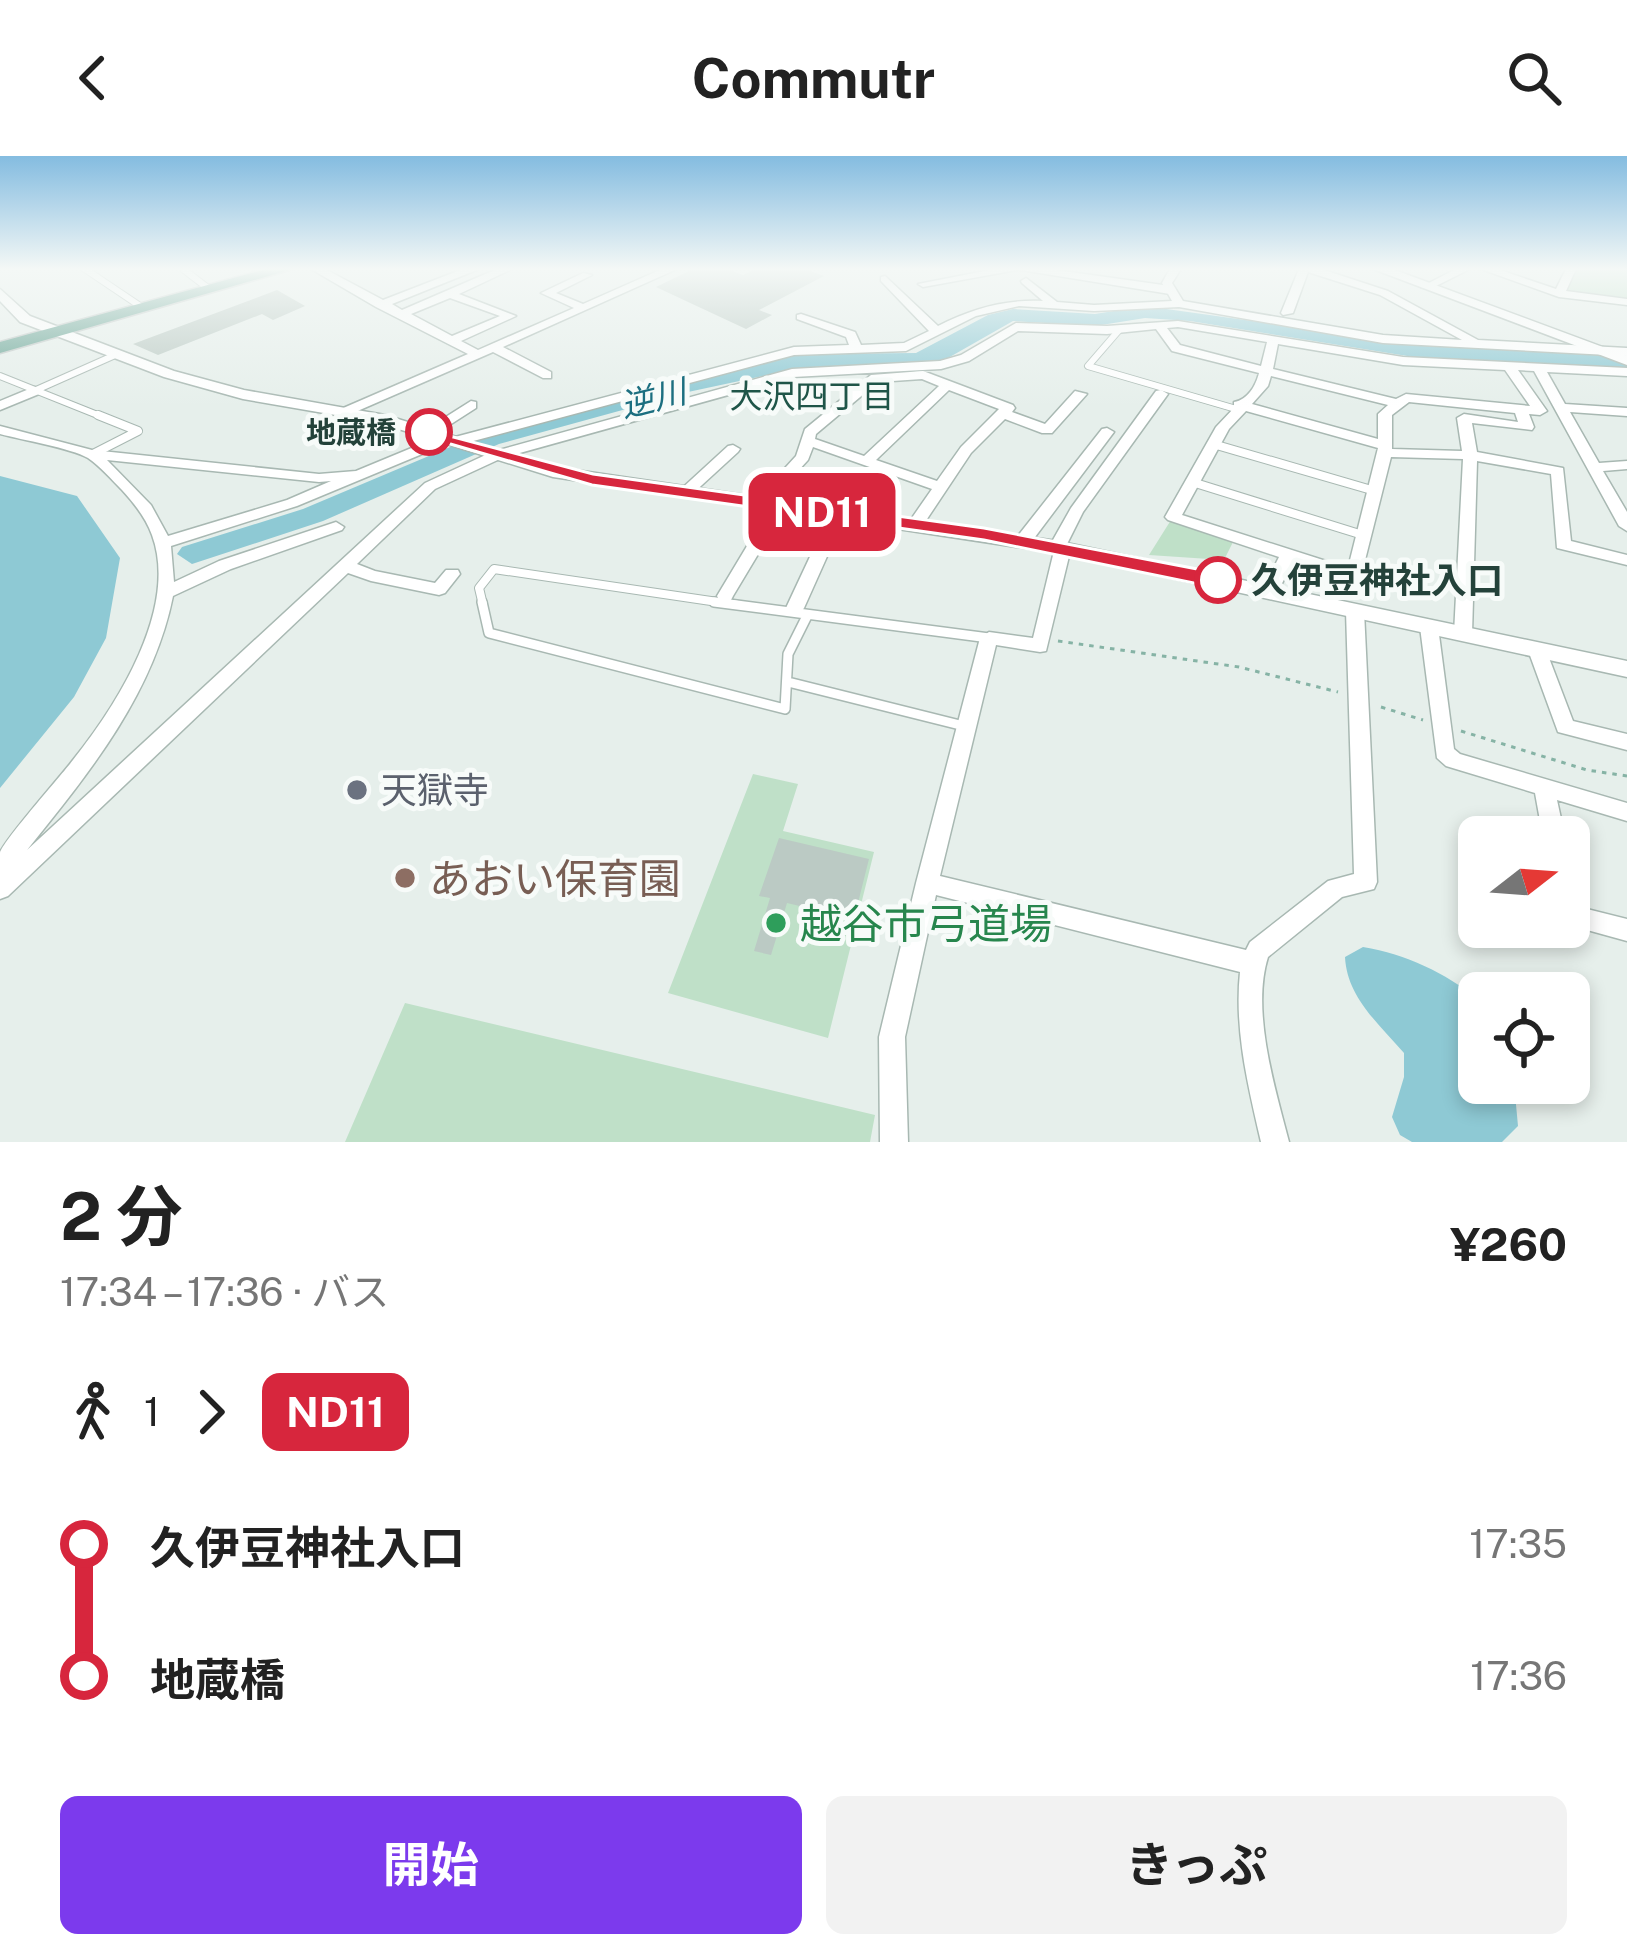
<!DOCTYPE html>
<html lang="ja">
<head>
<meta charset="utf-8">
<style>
	:root { --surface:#fff; --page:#f2f2f2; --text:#222; --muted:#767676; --accent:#7c3aed }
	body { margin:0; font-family:"Public Sans","Noto Sans JP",sans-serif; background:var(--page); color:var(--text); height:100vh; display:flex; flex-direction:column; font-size:45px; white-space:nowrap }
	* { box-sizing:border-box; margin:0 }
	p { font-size:39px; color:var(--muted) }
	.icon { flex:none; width:66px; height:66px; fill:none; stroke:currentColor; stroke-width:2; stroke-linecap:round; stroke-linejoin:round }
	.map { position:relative; height:986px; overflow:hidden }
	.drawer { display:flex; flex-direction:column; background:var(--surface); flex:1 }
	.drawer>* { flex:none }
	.badge { padding:0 24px; border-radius:18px; font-size:42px; line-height:78px }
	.needle { width:78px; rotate:73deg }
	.tools { position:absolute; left:1458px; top:660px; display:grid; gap:24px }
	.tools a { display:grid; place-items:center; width:132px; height:132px; border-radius:18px; background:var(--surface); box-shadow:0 6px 18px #0003; font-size:60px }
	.map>.badge { position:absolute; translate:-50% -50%; box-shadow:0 0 0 6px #fff }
	.legs { display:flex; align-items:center; gap:18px; height:132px; padding:0 60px; font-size:39px }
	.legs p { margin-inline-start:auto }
	.headline { display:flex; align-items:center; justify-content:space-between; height:204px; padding:0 60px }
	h1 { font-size:66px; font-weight:700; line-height:90px }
	.action { display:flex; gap:24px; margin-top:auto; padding:24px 60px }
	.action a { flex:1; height:138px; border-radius:18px; background:var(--accent); color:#fff; font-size:48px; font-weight:700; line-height:138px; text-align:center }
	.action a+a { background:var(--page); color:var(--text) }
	ul { padding:0 60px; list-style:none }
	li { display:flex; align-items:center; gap:42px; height:132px; font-size:45px }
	li i { display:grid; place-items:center; width:18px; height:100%; margin:0 15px; background:currentColor }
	li i::after { content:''; width:30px; height:30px; margin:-15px; border:9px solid; border-radius:50%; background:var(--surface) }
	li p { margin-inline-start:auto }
	li:first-child i { background:linear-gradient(#0000 50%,currentColor 0) }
	li:last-child i { background:linear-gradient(currentColor 50%,#0000 0) }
	header { display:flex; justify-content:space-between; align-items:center; height:156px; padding:0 60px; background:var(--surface); font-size:54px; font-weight:700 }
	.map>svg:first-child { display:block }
	.green { fill:#bfe0c8 }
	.water { fill:#8ec9d4 }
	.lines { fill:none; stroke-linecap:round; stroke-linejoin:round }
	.river { fill:#8ec9d4; fill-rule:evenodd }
	.building { fill:#bbcac4 }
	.service-far2-casing { stroke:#a8b8b2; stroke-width:8 }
	.service-far1-casing { stroke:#a8b8b2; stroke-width:10 }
	.service-casing { stroke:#a8b8b2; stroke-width:12 }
	.minor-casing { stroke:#a8b8b2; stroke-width:3 }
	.tertiary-casing { stroke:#a8b8b2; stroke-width:3 }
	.primary-casing { stroke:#c2cac8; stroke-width:3 }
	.path { stroke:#86b3a5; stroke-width:3; stroke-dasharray:4.5 6; stroke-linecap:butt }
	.service-far2 { stroke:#fff; stroke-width:6 }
	.service-far1 { stroke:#fff; stroke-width:8 }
	.service { stroke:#fff; stroke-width:9 }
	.minor { fill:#fff; fill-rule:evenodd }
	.tertiary { fill:#fff; fill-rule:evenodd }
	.primary { fill:#6aa596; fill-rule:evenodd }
	.line-1 { fill:#d7263d; stroke:#fff; stroke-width:3 }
	.stop-1-dot { fill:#fff; stroke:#d7263d; stroke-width:6 }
	.worship-dot { fill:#6b7280; stroke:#f7fbf9; stroke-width:4.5 }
	.education-dot { fill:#8d6e63; stroke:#f7fbf9; stroke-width:4.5 }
	.leisure-dot { fill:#2e9e5b; stroke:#f7fbf9; stroke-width:4.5 }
	.labels { text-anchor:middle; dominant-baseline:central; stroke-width:10; stroke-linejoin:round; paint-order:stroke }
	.far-stop-label { font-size:30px; font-weight:bold; fill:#24423a; stroke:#f7fbf9; text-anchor:end }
	.far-neighbourhood-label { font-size:33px; fill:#1f5548; stroke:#f7fbf9 }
	.far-water-label { font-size:33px; font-style:italic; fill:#1c6f80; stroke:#f7fbf9 }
	.stop-label { font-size:36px; font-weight:bold; fill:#24423a; stroke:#f7fbf9; text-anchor:start }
	.worship-label { font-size:36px; fill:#5b616d; stroke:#f7fbf9; text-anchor:start }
	.near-education-label { font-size:42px; fill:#785e54; stroke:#f7fbf9; text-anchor:start }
	.near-leisure-label { font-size:42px; fill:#27864d; stroke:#f7fbf9; text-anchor:start }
</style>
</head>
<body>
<header><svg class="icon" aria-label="back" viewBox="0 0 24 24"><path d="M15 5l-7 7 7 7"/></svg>Commutr<svg class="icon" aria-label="search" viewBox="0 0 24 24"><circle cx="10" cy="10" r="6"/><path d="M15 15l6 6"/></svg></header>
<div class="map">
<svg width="1627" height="986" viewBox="0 0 1627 986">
	<rect width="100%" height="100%" fill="#e6efeb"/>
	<!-- green -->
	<path class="green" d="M1575,113h52v32l-62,-7z
		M1171,364l63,20 -10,20 -75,-5z
		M753,618l45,10 -15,47 91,21 -46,186 -160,-45z
		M405,847l470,112 -5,27h-525z"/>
	<!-- water -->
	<path class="water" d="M0,320l77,20 43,62 -14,80 -32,59 -74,91z
		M1363,791c44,7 81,26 116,52v84h35l4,43 -16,16h-90l-12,-7 -8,-18 12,-40v-24c-26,-30 -57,-56 -59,-96z"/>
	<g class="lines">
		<!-- river -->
		<path class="river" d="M1145,150l281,39 201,10v14l-201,-10 -236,-38 -45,-3 -50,8 -82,-5 -65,37 -30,9 -117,1 -113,24 -189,52 -176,77 -131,43 -15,-10 5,-7 121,-38 178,-75 195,-53 125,-27 115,-1 72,-38 25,-6 82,5z"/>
	</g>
	<!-- building -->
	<path class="building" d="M693,113h35l15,6 12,-6h51l18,7 -65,34 13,5 -26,14 -90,-42z
		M277,134l28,16 -32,14 -11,-6 -104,41 -25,-11z
		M779,682l90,21 -15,60 -67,-16 -16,52 -17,-4 16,-53 -11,-2z"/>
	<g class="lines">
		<defs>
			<path id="service-far2" d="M85,113l55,37
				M183,113l26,20
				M1120,173l-32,37 148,43
				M0,220l105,42
				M34,235l81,-36"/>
			<path id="service-far1" d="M1213,288l162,47
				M93,298l45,-23 -40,-16
				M1192,326l174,54
				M483,449l-4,-17 15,-19 244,36"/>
			<path id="service" d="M482,446l7,31 296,76 3,-55 19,-38
				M714,446l275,36
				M788,526l176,44"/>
			<path id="minor" d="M311,113h14l58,31 80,-31h16l-87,35 10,6 95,-41h15l-53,25 57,22 -55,25 17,9 96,-42 -33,-15 42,-20 9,2 -36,18 27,11 79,-35h15l-174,78 48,25v6h-8l-50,-26 -147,64 -7,-4 2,-3 127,-55 -92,-47zM450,142l50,18 -48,20 -41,-22z
				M995,113h27l-99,18 -5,-3z
				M1170,113h11l-9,14 11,18 200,34 79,5 -82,-45 -72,-23 -15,41 -10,2 -2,-2 18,-44h22l67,22 90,49 149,8v8l-244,-13 -204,-36 -85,4 -75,-5 -43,10 -70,35 -112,4 -332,89 -11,-2 -154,64 -126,40 3,36 45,-21 117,-39 8,5 -2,3 -111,39 -58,27c-20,99 -84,177 -146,254l398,-367 67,-31 300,-83 148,-8 21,-6 55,-32 91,3 71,-5 225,36 224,11v8l-80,-4 18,32 62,4v8l-57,-4 29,51 28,-2v8l-24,2 24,41v19l-8,-5 -85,-155 -16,-1 29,41 -7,4 -11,-1 5,13 -2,3 -60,-7 5,29 86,16 8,73 56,14v10l-70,-17 -6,-74 -74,-13 -5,173 -9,6 -6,-2 -3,-4 9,-175 -72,-2 -31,123 -6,1 -61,-19 -17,33h-12l-2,-4 17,-34 -111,-37 -3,-3 51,-90 18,-19v-6c14,-2 22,-17 25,-29l-87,-22 -16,-22 -49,5 -89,-3 -49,30 -28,8 -148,8 -291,81 -67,31 -78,75 18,7 60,12 11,-13h12l2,4 -15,19 -6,2 -68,-14 -23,-8 -340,323 -8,3c0,-14 0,-32 0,-46 2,-11 61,-77 73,-93 44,-55 106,-152 79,-225 -6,-17 -18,-32 -30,-45 -10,-10 -22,-24 -34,-32 -17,-10 -66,-18 -88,-24v-8l92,24 227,24 37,-3 87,-36 12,2 339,-90 55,-2 -3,-8 -49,-18v-4l4,-1 54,18 6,13 43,-2 25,-12 -48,-50v-4l4,-1 53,50c33,-17 67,-27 105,-25l-21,-18 -1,-2 5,-3 31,24 37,3 78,-4 -10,-18zM1178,171l89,15 -6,24 -81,-21 -13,-17zM1278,188l125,21 102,5 25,36 -124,-12 -10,5 -123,-30zM1271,220l117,29 -10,9v25l-126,-35 16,-18zM1409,246l106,11 3,9 -54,-8 -7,4 5,33 -70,-2v-34zM1246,255l132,37 -30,120 -166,-53 47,-86zM107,304l212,22 12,-1 -44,19 -119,36 -17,-31z
				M1456,113h14l-40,20 -9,-2z
				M1481,113h16l59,20 10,-20h10l-10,22 61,8v6l-68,-8z
				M923,215l90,34 2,3 -3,4 33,12 30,-33 12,3 -35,39h-10l-37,-14 -34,34 -50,75h-12l-2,-3 25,-36 -119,-42 -5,13 -43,47h-10v-6l41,-45 9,-27 66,-54zM922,223l17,7 -75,70 -49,-17 1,-5 62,-52zM949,234l50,19 -38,38 -24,34 -61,-21z
				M34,231l5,1v6l-39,16v-9z
				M1161,234l7,4 -85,118 -16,32 4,4 -25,103 -6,1 -44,-7 -56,231 306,74 4,-8 78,-61 26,-7 -8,-263 3,-4h12l3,4 13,271 -3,7 -32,8 -74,60c-17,54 7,131 21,185h-28c-13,-56 -27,-113 -21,-170l-304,-77 -31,142 3,105h-28l-1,-105 37,-154 64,-245 9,-6 44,6 21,-87 -5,-4 22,-39 85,-117z
				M471,245l5,1v6l-42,27h-10l-2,-3z
				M1107,272l7,4 -85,113h-12l-2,-4 2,-4 85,-108z
				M733,289l7,4 -2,3 -48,44h-10v-6l48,-44z
				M779,345l8,5 -54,90 -2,4h-12l-2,-4 54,-90z
				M838,353l8,5 -42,94 -3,4h-12l-3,-4 44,-94z
				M1429,465l9,6 16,122 6,5 167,49v18l-70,-21 8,37h-22l-8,-44 -89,-27 -9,-8 -17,-131z
				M1537,488l9,6 27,71 54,13v16l-69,-18 -30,-82z
				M1569,732l8,3 6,17 44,11v22l-58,-16z"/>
			<path id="tertiary" d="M1014,113h35l121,17 6,4 -6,4z
				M1373,113h19l235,87v9z
				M0,133l30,27 144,55 70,19 141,25 170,52 502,74 570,120v16l-570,-124 -504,-76 -177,-55 -133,-23 -79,-22 -144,-55 -20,-21z"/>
			<path id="primary" d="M266,113h27l-293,84v-11z"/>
		</defs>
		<!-- service-far2 casing -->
		<use href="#service-far2" class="service-far2-casing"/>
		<!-- service-far1 casing -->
		<use href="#service-far1" class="service-far1-casing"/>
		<!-- service casing -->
		<use href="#service" class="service-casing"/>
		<!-- minor casing -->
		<use href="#minor" class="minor-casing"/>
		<!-- tertiary casing -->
		<use href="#tertiary" class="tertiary-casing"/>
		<!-- primary casing -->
		<use href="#primary" class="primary-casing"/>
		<!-- path -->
		<path class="path" d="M1058,485l181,26 99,25
			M1381,551l42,13
			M1461,575l126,39 40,6"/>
		<!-- service-far2 -->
		<use href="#service-far2" class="service-far2"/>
		<!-- service-far1 -->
		<use href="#service-far1" class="service-far1"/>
		<!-- service -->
		<use href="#service" class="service"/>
		<!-- minor -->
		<use href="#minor" class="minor"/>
		<!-- tertiary -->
		<use href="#tertiary" class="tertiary"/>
		<!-- primary -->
		<use href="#primary" class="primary"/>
	</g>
	<!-- sky -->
	<linearGradient id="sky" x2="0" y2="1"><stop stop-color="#84bce0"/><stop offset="0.45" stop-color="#f4f8f6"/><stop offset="1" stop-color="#f4f8f6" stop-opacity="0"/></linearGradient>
	<rect width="1627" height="251" fill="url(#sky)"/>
	<!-- line-1 -->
	<path class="line-1" d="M423,273l170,45 391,54 234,45 11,7 -11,8 -234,-48 -392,-55 -169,-49z"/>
	<!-- markers -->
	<g class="stop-1-dot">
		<circle cx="429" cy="276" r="21"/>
		<circle cx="1218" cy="424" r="21"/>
	</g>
	<circle class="worship-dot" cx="357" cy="634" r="12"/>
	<circle class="education-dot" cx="405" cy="722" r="12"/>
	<circle class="leisure-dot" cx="776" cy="767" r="12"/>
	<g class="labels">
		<!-- far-stop labels -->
		<g class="far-stop-label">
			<text x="396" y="276">地蔵橋</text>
		</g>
		<!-- far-neighbourhood labels -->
		<g class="far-neighbourhood-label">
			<text x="812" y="240">大沢四丁目</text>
		</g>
		<!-- far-water labels -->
		<g class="far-water-label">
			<text transform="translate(653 242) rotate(-14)">逆川</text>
		</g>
		<!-- stop labels -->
		<g class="stop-label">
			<text x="1251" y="424">久伊豆神社入口</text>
		</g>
		<!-- worship labels -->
		<g class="worship-label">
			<text x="381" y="634">天獄寺</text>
		</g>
		<!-- near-education labels -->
		<g class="near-education-label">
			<text x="429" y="722">あおい保育園</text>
		</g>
		<!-- near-leisure labels -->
		<g class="near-leisure-label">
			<text x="800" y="767">越谷市弓道場</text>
		</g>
	</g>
</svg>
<div class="tools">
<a><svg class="needle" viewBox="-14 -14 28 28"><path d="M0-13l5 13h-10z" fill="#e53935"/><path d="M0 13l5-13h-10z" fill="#767676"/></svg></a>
<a><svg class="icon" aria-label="locate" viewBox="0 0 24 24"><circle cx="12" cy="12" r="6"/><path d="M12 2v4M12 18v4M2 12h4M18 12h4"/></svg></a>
</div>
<b class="badge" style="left:822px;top:356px;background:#d7263d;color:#fff">ND11</b>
</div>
<section class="drawer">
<div class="headline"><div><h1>2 分</h1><p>17:34 – 17:36 · バス</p></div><b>¥260</b></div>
<div class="legs"><svg class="icon" aria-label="walk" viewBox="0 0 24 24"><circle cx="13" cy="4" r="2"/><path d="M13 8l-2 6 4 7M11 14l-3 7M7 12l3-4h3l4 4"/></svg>1<svg class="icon" aria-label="forward" viewBox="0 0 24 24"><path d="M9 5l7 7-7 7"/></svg><b class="badge" style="background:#d7263d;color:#fff">ND11</b></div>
<ul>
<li><i style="color:#d7263d"></i><b>久伊豆神社入口</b><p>17:35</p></li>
<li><i style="color:#d7263d"></i><b>地蔵橋</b><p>17:36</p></li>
</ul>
<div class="action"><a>開始</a><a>きっぷ</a></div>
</section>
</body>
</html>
